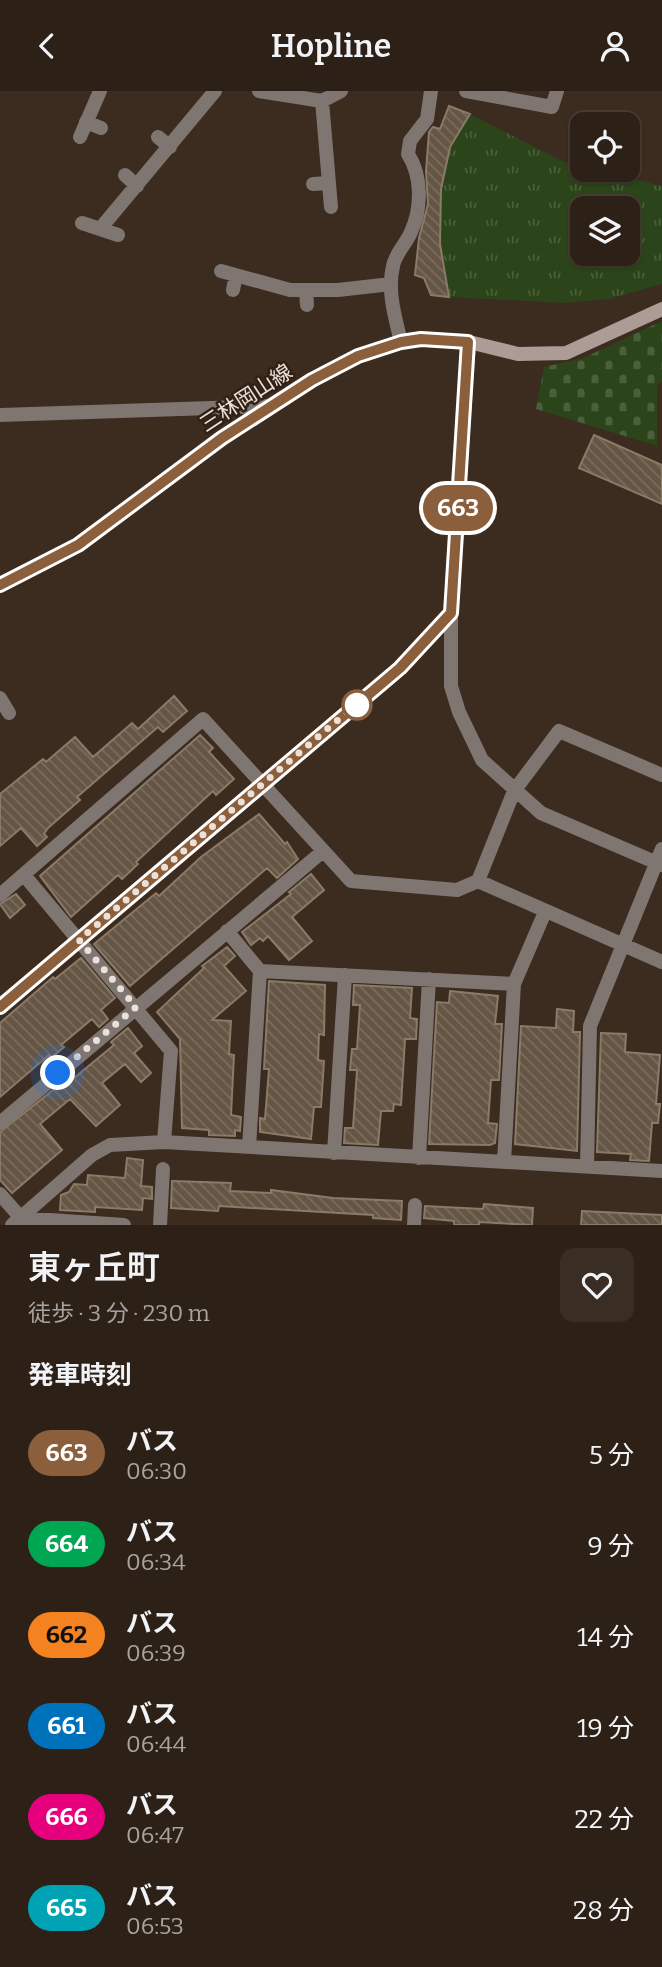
<!DOCTYPE html>
<html lang="ja">
<head>
<meta charset="utf-8">
<style>
	:root { --surface:#2d2017; --page:#392d24; --text:#f1f3f6; --muted:#a7a3a1; --line:#483e36 }
	body { margin:0; font-family:Bitter,"Noto Sans JP",serif; background:var(--page); color:var(--text); height:100vh; display:flex; flex-direction:column; font-size:26px; white-space:nowrap }
	* { box-sizing:border-box; margin:0 }
	p { font-size:23px; color:var(--muted) }
	.icon { flex:none; width:38px; height:38px; fill:none; stroke:currentColor; stroke-width:2; stroke-linecap:round; stroke-linejoin:round }
	.map { position:relative; height:1134px; overflow:hidden }
	.drawer { display:flex; flex-direction:column; background:var(--surface); flex:1 }
	.drawer>* { flex:none }
	.badge { padding:0 14px; border-radius:23px; font-size:24px; line-height:46px }
	.buttons { position:absolute; left:570px; top:21px; display:grid; gap:14px }
	.buttons a { display:grid; place-items:center; width:70px; height:70px; border-radius:14px; background:var(--surface); box-shadow:0 2px 5px #0004,0 0 0 2px var(--line); font-size:35px }
	.you { position:absolute; width:35px; height:35px; margin:-18px; border:5px solid #fff; border-radius:50%; background:#1a73e8; box-shadow:0 0 0 10px #1a73e833 }
	.map>.badge { position:absolute; translate:-50% -50%; box-shadow:0 0 0 4px #fff }
	h2 { padding:0 28px; font-size:26px; line-height:63px }
	.round { display:grid; place-items:center; flex:none; width:74px; height:74px; border-radius:14px; background:var(--page) }
	.overview { display:flex; align-items:center; justify-content:space-between; height:119px; padding:0 28px }
	h1 { font-size:33px; font-weight:600; line-height:52px }
	ul { padding:0; list-style:none }
	li { display:flex; align-items:center; gap:21px; height:91px; padding:0 28px }
	li div { flex:1 }
	li b { display:block; font-size:26px }
	li em { font-style:normal }
	li .badge { min-width:77px; font-weight:700; text-align:center }
	header { display:flex; justify-content:space-between; align-items:center; height:91px; padding:0 28px; background:var(--surface); font-size:32px; font-weight:600 }
	.map>svg:first-child { display:block }
	.grass { fill:url(#grass-tufts); fill-rule:evenodd }
	.cemetery { fill:url(#cemetery-stones) }
	.building { fill:url(#building-back-hatch); stroke:#8a7a68; stroke-width:2 }
	.lines { fill:none; stroke-linecap:round; stroke-linejoin:round }
	.minor { stroke:#7f7571; stroke-width:14 }
	.tertiary { stroke:#7f7571; stroke-width:14 }
	.secondary { stroke:#ad9c95; stroke-width:14 }
	.line-casing { stroke:#fff; stroke-width:16 }
	.line { stroke:#8b5e3c; stroke-width:10 }
	.walk { stroke:#ece1d9; stroke-width:7; stroke-dasharray:0 12.6 }
	.stop-dot { fill:#fff; stroke:#8b5e3c; stroke-width:3.5 }
	.labels { text-anchor:middle; dominant-baseline:central; stroke-width:5; stroke-linejoin:round; paint-order:stroke }
	.street-label { font-size:21px; fill:#ece1d9; stroke:#312115 }
</style>
</head>
<body>
<header><svg class="icon" aria-label="back" viewBox="0 0 24 24"><path d="M15 5l-7 7 7 7"/></svg>Hopline<svg class="icon" aria-label="person" viewBox="0 0 24 24"><circle cx="12" cy="8" r="4"/><path d="M4 21q1-7 8-7t8 7"/></svg></header>
<div class="map">
<svg width="662" height="1134" viewBox="0 0 662 1134">
	<defs>
		<pattern id="grass-tufts" width="24" height="20" patternUnits="userSpaceOnUse" patternTransform="scale(1.75)"><rect width="24" height="20" fill="#2b4419"/><path d="M3 7l-1-3M5 7V3M7 7l1-3M15 17l-1-3M17 17v-4M19 17l1-3" fill="none" stroke="#4a5f3a"/></pattern>
		<pattern id="cemetery-stones" width="16" height="16" patternUnits="userSpaceOnUse" patternTransform="scale(1.75)"><rect width="16" height="16" fill="#2b4419"/><path d="M2 7V4a2 2 0 0 1 4 0v3zM10 15v-3a2 2 0 0 1 4 0v3z" fill="#4a5f3a"/></pattern>
		<pattern id="building-back-hatch" width="6" height="6" patternUnits="userSpaceOnUse" patternTransform="scale(1.75)"><rect width="6" height="6" fill="#645544"/><path d="M-1 5l2 2M0 0l6 6M5-1l2 2" fill="none" stroke="#7a6d5e"/></pattern>
	</defs>
	<rect width="100%" height="100%" fill="#3c2b1f"/>
	<!-- grass -->
	<path class="grass" d="M470,23l94,48 19,4v4h14l65,16v98l-53,15 -46,4 -114,-6c-8,-48 -18,-104 1,-150 5,-12 14,-22 20,-33zM583,117h45v46h-45z"/>
	<!-- cemetery -->
	<path class="cemetery" d="M662,230v61l-5,4v60l-121,-37 8,-42 39,-9z"/>
	<!-- building -->
	<path class="building" d="M449,15l21,8 -20,33 -9,42 -1,55 9,53 -18,-2 -7,-17 -9,-3 4,-37 9,-34 -2,-33 3,-39 4,-5 7,2z
		M594,344l68,30v39l-83,-36z
		M174,605l13,15 -24,21 -5,-5 -81,70 3,3 -32,28 -4,6 3,3 -10,9 -16,-18 -21,18v-52l43,-35 3,3 29,-25 18,20 39,-34 6,6z
		M200,644l13,13 -4,4 25,27 -18,16 -3,-4 -77,71 2,2 -16,15 -4,-4 -47,42 -31,-41z
		M259,723l26,30 2,-2 11,17 -21,19 -10,-10 -137,118 -36,-42 62,-51 3,3 42,-39z
		M311,783l13,16 -32,27 20,24 -23,19 -21,-24 -5,5 -3,-3 -9,7 -9,-13 49,-38 -2,-2z
		M16,803l9,11 -15,13 -10,-14z
		M227,856l8,9 -11,10 22,25 -34,29 19,1 -2,33 5,1 -3,60 10,2 -1,14 -5,-1v6l-26,-1v-5l-27,-2 -2,-89 -23,-27 47,-44 -2,-2z
		M81,867l34,40 -14,12 7,9 -9,8 -7,-8 -31,26 3,2 -13,11 -2,-3 -49,42v-74l53,-46 2,2z
		M269,890l56,4 -1,50 -5,-1 -1,26 6,1 -3,46h-7l-3,32 -51,-7v-14l5,1 4,-50h-5z
		M354,894l58,3 -2,30 7,1 -1,20h-11l-4,66 -7,-1 -1,7h-12l-3,34 -34,-2 1,-15h8l4,-58h-7l2,-21h5l3,-44h-7z
		M450,900l48,5 -3,28h7l-3,56h-8l-3,43 9,1 -2,19 -5,2 -61,-1 8,-142 12,1z
		M557,918l17,2 -1,21h7l-3,119 -62,-7 6,-118 35,2z
		M128,937l14,18 -8,7 17,20 -10,9 -16,-18 -23,19 18,22 -24,21 -26,-27 -30,25 22,26 -50,43 -12,-13v-48l72,-57 2,3 40,-33 -3,-3z
		M601,942l25,1 -1,18 35,3 -4,49h4l-2,19h-6l-3,38 -19,-1 1,-6 -34,-2z
		M127,1067l16,2 -2,26 11,1v12l-9,-1 -1,12 -47,-3v5l-35,-2 1,-15 8,-3 5,-8 13,1 1,-10 37,3z
		M172,1090l59,2 -1,8 41,2v-3l62,8 69,3 -1,19 -28,-2v-3l-154,-9 -1,5 -47,-3z
		M484,1113l49,4 -1,17 -53,-3v3h-25v-4l-30,-3 1,-12 58,3z
		M582,1120l80,4v10h-81z"/>
	<g class="lines">
		<!-- minor -->
		<path class="minor" d="M259,0l63,10 19,-10
			M466,0l86,16 5,-16
			M322,10l9,106
			M86,31l15,6
			M80,46l20,-46
			M158,46l12,10
			M125,84l12,11
			M313,93l16,-1
			M82,132l36,12
			M100,138l115,-138
			M221,180l69,19h48l53,-6
			M233,199l3,-15
			M306,199l1,15
			M401,251c-6,-25 -14,-51 -8,-76 2,-12 13,-22 18,-34 11,-24 11,-56 -3,-78l2,-13 17,-22 4,-28
			M0,324l271,-9
			M451,522v73l8,26 23,48 59,53 121,52
			M0,607l9,15
			M24,784l147,176 -7,91
			M478,790l184,81
			M0,804l203,-176 148,162 106,9 21,-9 36,-90 45,-60 103,44
			M227,840l33,40 254,13 31,-72
			M0,916l400,-339 51,-55
			M0,1032l322,-271
			M249,1056l11,-176
			M334,1062l11,-178
			M419,1067l10,-179
			M504,1071l10,-178
			M587,1076l3,-141 72,-177
			M0,1103l21,24 103,7
			M12,1134l80,-70 18,-10 54,-3 498,29
			M160,1134l3,-56
			M414,1134l1,-20"/>
		<!-- tertiary -->
		<path class="tertiary" d="M451,522l18,-271"/>
		<!-- secondary -->
		<path class="secondary" d="M0,494l78,-40 144,-107 90,-58 46,-24 43,-14 20,-3 48,3 49,12 48,-1 96,-44"/>
	</g>
	<g class="lines">
		<defs>
			<path id="line" d="M0,494l78,-40 144,-107 90,-58 46,-24 43,-14 20,-3 47,3 -17,271 -51,55 -400,339"/>
		</defs>
		<!-- line casing -->
		<use href="#line" class="line-casing"/>
		<!-- line -->
		<use href="#line" class="line"/>
		<!-- walk -->
		<path class="walk" d="M58,982l78,-66 -57,-67 280,-238 -2,3"/>
	</g>
	<!-- markers -->
	<circle class="stop-dot" cx="357" cy="614" r="14"/>
	<g class="labels">
		<!-- street labels -->
		<g class="street-label">
			<text transform="translate(246 307) rotate(-33)">三林岡山線</text>
		</g>
	</g>
</svg>
<div class="buttons">
<a><svg class="icon" aria-label="locate" viewBox="0 0 24 24"><circle cx="12" cy="12" r="6"/><path d="M12 2v4M12 18v4M2 12h4M18 12h4"/></svg></a>
<a><svg class="icon" aria-label="layers" viewBox="0 0 24 24"><path d="M12 4l9 5-9 5-9-5zM3 14l9 5 9-5"/></svg></a>
</div>
<div class="you" style="left:58px;top:982px"></div>
<b class="badge" style="left:458px;top:417px;background:#8b5e3c;color:#fff">663</b>
</div>
<section class="drawer">
<div class="overview"><div><h1>東ヶ丘町</h1><p>徒歩 · 3 分 · 230 m</p></div><a class="round"><svg class="icon" aria-label="heart" viewBox="0 0 24 24"><path d="M12 20l-8-8c-3-5 5-10 8-4 3-6 11-1 8 4z"/></svg></a></div>
<h2>発車時刻</h2>
<ul>
<li><span class="badge" style="background:#8b5e3c;color:#fff">663</span><div><b>バス</b><p>06:30</p></div><em>5 分</em></li>
<li><span class="badge" style="background:#00a651;color:#fff">664</span><div><b>バス</b><p>06:34</p></div><em>9 分</em></li>
<li><span class="badge" style="background:#f58220;color:#111">662</span><div><b>バス</b><p>06:39</p></div><em>14 分</em></li>
<li><span class="badge" style="background:#0072bc;color:#fff">661</span><div><b>バス</b><p>06:44</p></div><em>19 分</em></li>
<li><span class="badge" style="background:#e6007e;color:#fff">666</span><div><b>バス</b><p>06:47</p></div><em>22 分</em></li>
<li><span class="badge" style="background:#00a3b4;color:#fff">665</span><div><b>バス</b><p>06:53</p></div><em>28 分</em></li>
</ul>
</section>
</body>
</html>
